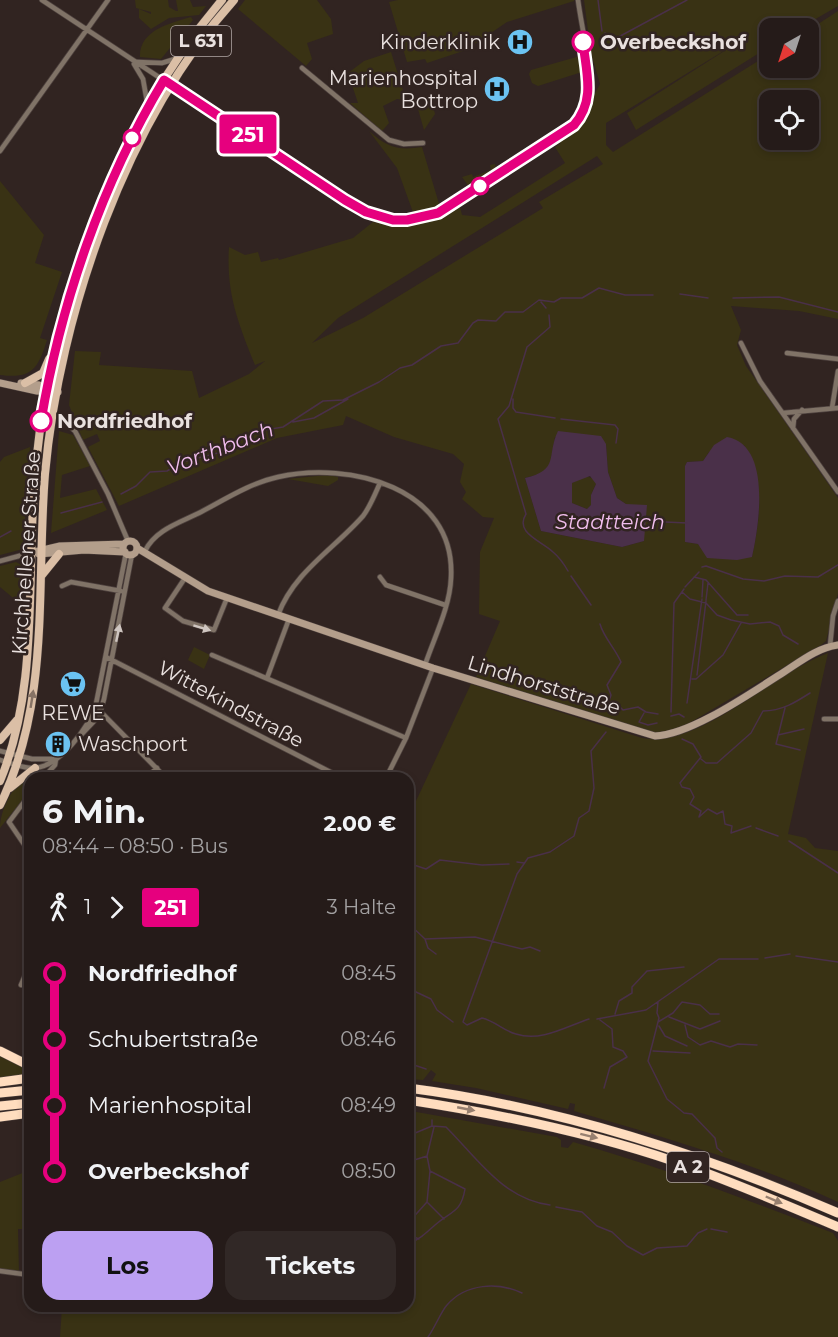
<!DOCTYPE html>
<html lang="de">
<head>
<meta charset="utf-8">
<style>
	:root { --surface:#251b19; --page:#312826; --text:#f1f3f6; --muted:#a3a1a2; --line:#423938; --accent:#bca0f2 }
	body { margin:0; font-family:Montserrat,sans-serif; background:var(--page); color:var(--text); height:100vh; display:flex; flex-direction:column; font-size:22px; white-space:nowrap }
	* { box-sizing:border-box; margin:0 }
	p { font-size:20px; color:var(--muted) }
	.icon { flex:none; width:33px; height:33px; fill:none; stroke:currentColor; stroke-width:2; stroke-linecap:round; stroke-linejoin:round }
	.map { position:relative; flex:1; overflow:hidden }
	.side { position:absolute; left:24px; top:772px; width:390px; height:540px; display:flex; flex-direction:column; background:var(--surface); border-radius:18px; box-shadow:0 3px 9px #0003,0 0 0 2px var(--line) }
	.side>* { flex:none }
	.badge { padding:0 12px; border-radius:4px; font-size:21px; line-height:39px }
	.needle { width:39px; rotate:219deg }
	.controls { position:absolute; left:759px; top:18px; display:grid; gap:12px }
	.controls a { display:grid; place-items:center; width:60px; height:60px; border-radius:12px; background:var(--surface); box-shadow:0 3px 9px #0003,0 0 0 2px var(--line); font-size:30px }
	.map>.badge { position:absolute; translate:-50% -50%; box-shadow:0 0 0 3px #fff }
	.legs { display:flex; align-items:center; gap:9px; height:66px; padding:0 18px; font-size:20px }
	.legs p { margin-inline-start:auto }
	.overview { display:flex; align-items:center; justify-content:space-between; height:102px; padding:0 18px }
	h1 { font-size:33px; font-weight:700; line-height:45px }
	.primary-button { display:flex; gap:12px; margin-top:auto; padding:12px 18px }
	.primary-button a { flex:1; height:69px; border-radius:18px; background:var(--accent); color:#111; font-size:24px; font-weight:700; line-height:69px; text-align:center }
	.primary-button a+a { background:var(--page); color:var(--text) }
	ul { padding:0 18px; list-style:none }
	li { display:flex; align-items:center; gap:21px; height:66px; font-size:22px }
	li i { display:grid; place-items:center; width:9px; height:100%; margin:0 8px; background:currentColor }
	li i::after { content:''; width:15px; height:15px; margin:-8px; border:4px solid; border-radius:50%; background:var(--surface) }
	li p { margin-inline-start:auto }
	li:first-child i { background:linear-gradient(#0000 50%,currentColor 0) }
	li:last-child i { background:linear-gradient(currentColor 50%,#0000 0) }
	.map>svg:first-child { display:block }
	.green { fill:#393214; fill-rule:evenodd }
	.water { fill:#4a3049; fill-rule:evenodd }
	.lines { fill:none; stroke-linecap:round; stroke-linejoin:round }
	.stream { stroke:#4a3049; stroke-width:1.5 }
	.street-casing { stroke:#4e423f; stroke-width:6 }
	.secondary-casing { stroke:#4e423f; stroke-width:8 }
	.primary-casing { stroke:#4e423f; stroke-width:9 }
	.highway-casing { stroke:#4e423f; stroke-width:10 }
	.street { stroke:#807367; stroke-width:4.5 }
	.secondary { stroke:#b39e8b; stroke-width:7 }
	.primary { stroke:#dbbfa6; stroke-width:8 }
	.highway { stroke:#ffddbf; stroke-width:9 }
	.oneway { fill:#cfc6c1 }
	.oneway2 { fill:#867264 }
	.oneway3 { fill:#988070 }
	.line-1-casing { stroke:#fff; stroke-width:14 }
	.line-1 { stroke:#e6007e; stroke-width:9 }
	.stop-1-dot { fill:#fff; stroke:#e6007e; stroke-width:3 }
	.labels { text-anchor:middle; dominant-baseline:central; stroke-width:5; stroke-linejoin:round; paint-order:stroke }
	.shield { fill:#312421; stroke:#b2a8a6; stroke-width:1.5 }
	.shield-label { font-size:18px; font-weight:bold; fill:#e9e1df }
	.poi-label { font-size:20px; fill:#e9e1df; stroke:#312421; text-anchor:end }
	.stop-label { font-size:20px; font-weight:bold; fill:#e9e1df; stroke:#312421; text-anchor:start }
	.street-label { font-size:20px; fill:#e9e1df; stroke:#312421 }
	.water-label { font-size:21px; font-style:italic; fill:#f0bdec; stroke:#312421 }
</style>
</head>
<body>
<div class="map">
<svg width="838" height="1337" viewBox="0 0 838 1337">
	<rect width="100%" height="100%" fill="#312421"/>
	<!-- green -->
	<path class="green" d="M135,0h33l1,7 7,4h2l-2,-11h14l3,7 13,-1 -7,9 -30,3 -18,11 -12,-11v-9l12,5v-2l-15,-4z
		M245,0h72l14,19 2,15 -26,9 5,16 -6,7 -68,-57z
		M398,0h176v1l-67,21 -41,28 -39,13 -2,-4 -18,3 -18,-60z
		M584,0h254v6l-38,22h-30l-1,19 -133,83 -9,-17 121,-77 -142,87v22l7,7 156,-98 1,14h38l1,-38 29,-19v308l-39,-8 -68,-5 10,24 -4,15 9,21 92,132v95l-12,48 -5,4 -135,80 -9,5 -22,3 -179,-56 24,-56 -21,-7 1,-62 14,-34 -11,-1 -21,-18 4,-7 -6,-10 4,-18 -11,-10 -59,-17 -48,-21 -3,9 -66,13 -158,68 -31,-59 12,-6 -3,-7 -14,6 -14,-35 6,-54 26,1 -2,13 93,6 7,27 50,-24 16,-13 -10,4c-17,-42 -29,-72 -26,-118l16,8 13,-3 3,10 17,-4 1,2 74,-22 20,-16c32,8 59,1 87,-15l2,8 18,2 85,-54 -10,-16 6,-4 -7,2 25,-22 21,-39 -9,-31zM770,100h38v40h-38zM597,156l6,8 -64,38 4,6 -180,110 -51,25 26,-25zM555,437l51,7 2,28 9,26 9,6 18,37 -22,6 -81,-16 -16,-53 15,-4 10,-8zM744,445c22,35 16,74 8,112l-48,-7 -6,-6 -13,-2v-76l2,-4 16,-1 6,-9z
		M191,17l2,3 -32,39 -21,-2c-1,-27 31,-34 51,-40z
		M391,52l15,48 -9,-1 -14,7 6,17 -7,8 -32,-28h8l-10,-30 16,-12z
		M580,56l2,16 -44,14 -6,-3 -3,-9 2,-4z
		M427,103l6,3 2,8 -11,16 -6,-21z
		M369,131c18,16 29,20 53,16l18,60 -26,8 -17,-47z
		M495,164l2,7 -27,17 -8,-11 10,-3 1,3 18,-7 -1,-5z
		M0,181l44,54 -9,28 27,9 -22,66 7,2c-9,29 -15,39 -47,35z
		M59,431l14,4 17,31 -28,9 -2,23 36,-9 11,21 -56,23z
		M30,447l-7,102 -23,6v-93l4,-5z
		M327,475l11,2v3l-10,6 -40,-7z
		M585,476l10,3 1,5 -5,11v10l-4,4 -15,-6v-20z
		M16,562l7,4 -2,57h-3v-21l-18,-15v-21z
		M194,647l16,8 -6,14 -16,-9z
		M828,653l-40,181 18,4 9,10 23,3v351c-85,-39 -174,-65 -264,-91l1,-7 -5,-1 -2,6 -92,-21 -44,-7 4,-7 -5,-4 -8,10 -15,-1v-261l63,-134 171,54c59,10 129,-64 186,-85z
		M24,778l6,12 -30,38c0,-17 11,-38 24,-50z
		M23,991l7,7v28l-8,-1z
		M0,1054l30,15v6l-30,4z
		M411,1111l146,26 4,3v7l7,1 5,-6c89,25 175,58 260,91l5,8v96h-778l2,-30 346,-1v-191z
		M30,1170v59h-12l1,44 -19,-5v-86z"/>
	<!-- water -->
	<path class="water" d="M558,431l43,5 5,8 2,28 9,26 9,6 21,1 -3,36 -22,6 -81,-16 -16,-53c35,-8 21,-22 33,-47zM590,476l6,8 -5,11v10l-4,4 -15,-6v-20z
		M727,437c45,8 32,89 25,120l-15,3 -30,-2 -9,-14 -13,-2v-76l2,-4 16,-1 11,-16z"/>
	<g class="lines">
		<!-- stream -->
		<path class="stream" d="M598,0l4,31
			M605,33l6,8 76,-41
			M680,294l28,4
			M733,298l46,-1 59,15
			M541,302l5,6
			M549,315l1,12 -23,20 -18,59 -11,13 28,95c-12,19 16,27 27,38 6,5 11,12 15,19
			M513,399v9l3,4 39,6
			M561,419l54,6 3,4 -2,14
			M293,422l21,-4 34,-19
			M121,494l15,-8 14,-14 17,-1 15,-9 36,-9 36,-21 29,-5 40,-26 20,-1 36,-18 21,-14 12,-3 29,-19 17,-3 15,-20 5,-3 18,1 9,-9h18l16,-12 15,2 7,-4h21l17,-10 26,7h28
			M61,513l41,-11
			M644,521l43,2
			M0,537l11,-6
			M702,567l4,-1 37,13 21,2 21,-5 33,1 20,-12
			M571,576l20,29
			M694,577l12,3 31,35h11
			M685,587l14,-15
			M682,592l8,7 16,4 11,12 14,5 19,4 20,-2 9,4 4,9 15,9
			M702,597l1,-17
			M706,600l2,-17
			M600,624c4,14 15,24 21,38l-14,23 4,10 -4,12 6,3 6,-4 4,4 15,-3 8,5 12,2
			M697,675l9,-74
			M692,679h4l27,-24 18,-32
			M687,703l15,-104
			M785,708l-9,36 24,6
			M671,712l3,-109 10,-14
			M644,713l-5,9 9,3 9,-2
			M671,716l8,-2 5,3
			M778,735l26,-6
			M682,739l11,5 8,13 -21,26 2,4 8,2 4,8 -4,7 11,7 -2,6 9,-8 9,5 6,-3 2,13 7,2 -1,7 20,-7
			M701,759l5,4h11l34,-30 12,-22c19,0 33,-9 47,-18
			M756,828l22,8
			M789,841l49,32
			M517,862l7,1
			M408,863l18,6 14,-9 42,5 27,-1
			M408,923l17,16 50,-2 47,12 8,-2 10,4
			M425,939l3,9 8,6
			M796,956l42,6
			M765,958l25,-4
			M408,979l8,13 15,7 6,11 16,12
			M658,1002l-1,11 2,5 -11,43 19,38 17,14 8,1 23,24 2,10 5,4
			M615,1014l4,-13 13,-8v-6l15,-16 37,-4
			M669,1017l31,12 20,-8
			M589,1019c-24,8 -48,23 -73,15 -12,-3 -21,-13 -34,-16l-15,7 -4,-3 54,-148 11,-16 22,-6 24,-16 5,-18 10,-7 5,-23 -3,-37 15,-19
			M597,1019l49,-9 73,-51h39
			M600,1020l12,9 1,18 10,4 4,6 -17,10 -6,21
			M658,1022l15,-9 9,-11 18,3 10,9h9
			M685,1025l3,12 12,8 11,-4 19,6 8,-3 19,1
			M659,1026l6,10 22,10
			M653,1051l37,2
			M408,1063l18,6
			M432,1120v6l14,1c32,32 57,72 104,78
			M408,1136l24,-10
			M408,1162l19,-6
			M428,1203l16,16
			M556,1207l26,5 15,14 15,6 15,14 16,9 14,-7 30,-2 11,-13 9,-4
			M409,1222l18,-20 3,-31
			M711,1229l16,3
			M409,1235l10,4
			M408,1244c12,-5 18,-11 27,-19 16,-14 26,-12 30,-36l-35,-18 -3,-15 7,-29
			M428,1337c6,-8 14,-27 19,-32 19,-22 51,-23 75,-12"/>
		<defs>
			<path id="street" d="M42,0l303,200c19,11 37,21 60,20 38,-1 124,-63 158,-86 41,-33 21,-88 15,-134
				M137,62l25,1 16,-5
				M134,64l9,15 5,28
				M302,68l87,72 15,4 19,-1
				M0,151l108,-151
				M741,343l19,38 78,111
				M787,353l51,6
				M832,408l6,-37
				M783,413l55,-5
				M69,426l6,5 33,63 20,47
				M793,428l1,-9 8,-9
				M145,551c10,-21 34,-28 54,-38 25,-13 51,-30 79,-36 71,-16 178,10 173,101 -1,29 -17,60 -26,87
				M0,561l30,-8
				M380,577l6,8 59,20
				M185,578l-20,30 18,13 31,9 13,-32
				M62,586l9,-4 50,9
				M278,615c16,-43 56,-66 85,-99 7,-9 12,-22 17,-33
				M830,646l3,-30 5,-15
				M212,655l194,83
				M106,657l236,121
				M267,678l22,-59
				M99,710l67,68
				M824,719h14
				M81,735l18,-19 5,-17 28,-145
				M0,751l32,8h21
				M0,760c10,3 22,8 32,8 26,1 58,-41 64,-64l30,-151
				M43,778l12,-13 1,-6
				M146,778l11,-10
				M386,778l20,-40 27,-70
				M30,794l-21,28 21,31
				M21,985l9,-21
				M0,1271l30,4"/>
			<path id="secondary" d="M0,383l37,8 21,1
				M21,383l18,2 8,6
				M123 548a7 7 0 1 1 14 0a7 7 0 1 1-14 0Z
				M137,548l71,43 225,77 222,68c36,-1 97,-44 129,-64 17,-11 33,-24 54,-27
				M30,553l30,-7 64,-2
				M39,554l45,-4 41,2"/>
			<path id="primary" d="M25,383l18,-10 6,-14
				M42,575l17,-21
				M0,740l17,-20
				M0,781c38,-91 27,-196 34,-292 11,-168 78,-360 188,-489
				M10,788l25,-20
				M0,805c51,-103 36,-220 45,-331 14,-159 81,-354 189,-474"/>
			<path id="highway" d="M0,1051l30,15
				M0,1082l30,-4
				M408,1088c149,19 292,65 430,125
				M0,1093l30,-3
				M408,1100c91,14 181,32 268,62 55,19 108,42 162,65
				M0,1106l30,-3
				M0,1117l30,-4"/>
		</defs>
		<!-- street casing -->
		<use href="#street" class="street-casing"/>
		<!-- secondary casing -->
		<use href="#secondary" class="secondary-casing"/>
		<!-- primary casing -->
		<use href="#primary" class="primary-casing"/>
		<!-- highway casing -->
		<use href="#highway" class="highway-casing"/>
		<!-- street -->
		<use href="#street" class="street"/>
		<!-- secondary -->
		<use href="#secondary" class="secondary"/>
		<!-- primary -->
		<use href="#primary" class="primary"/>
		<!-- highway -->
		<use href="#highway" class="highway"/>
	</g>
	<!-- one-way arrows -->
	<defs><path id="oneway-solid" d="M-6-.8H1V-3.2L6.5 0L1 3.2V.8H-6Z" transform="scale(1.5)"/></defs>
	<g class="oneway">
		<use href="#oneway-solid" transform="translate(202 628) rotate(17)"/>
		<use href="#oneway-solid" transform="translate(118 633) rotate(-78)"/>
	</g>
	<use class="oneway2" href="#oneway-solid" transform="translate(32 699) rotate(-81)"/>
	<g class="oneway3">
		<use href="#oneway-solid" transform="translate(466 1109) rotate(11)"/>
		<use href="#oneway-solid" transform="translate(589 1136) rotate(14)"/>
		<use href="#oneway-solid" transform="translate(774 1200) rotate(23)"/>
	</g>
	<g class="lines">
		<defs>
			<path id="line-1" d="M41,421c20,-119 61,-238 123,-341l181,120 21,12 27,8h14l31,-7 136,-88c22,-25 12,-53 9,-83"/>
		</defs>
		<!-- line-1 casing -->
		<use href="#line-1" class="line-1-casing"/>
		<!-- line-1 -->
		<use href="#line-1" class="line-1"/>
	</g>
	<!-- icons -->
	<defs>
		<symbol id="hospital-disc" viewBox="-11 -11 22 22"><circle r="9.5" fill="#6bc3f2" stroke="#312421"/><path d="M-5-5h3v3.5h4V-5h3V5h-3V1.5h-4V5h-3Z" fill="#111"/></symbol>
		<symbol id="supermarket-disc" viewBox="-11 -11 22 22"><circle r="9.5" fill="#6bc3f2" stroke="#312421"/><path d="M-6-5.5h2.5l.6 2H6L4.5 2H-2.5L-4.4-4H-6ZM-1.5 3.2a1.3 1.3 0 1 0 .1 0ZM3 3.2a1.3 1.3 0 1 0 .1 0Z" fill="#111"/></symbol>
		<symbol id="building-disc" viewBox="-11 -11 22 22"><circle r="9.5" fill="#6bc3f2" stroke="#312421"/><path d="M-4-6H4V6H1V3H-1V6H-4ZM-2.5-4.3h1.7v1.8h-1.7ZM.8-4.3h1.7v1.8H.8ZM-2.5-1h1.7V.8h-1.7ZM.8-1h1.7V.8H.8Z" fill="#111"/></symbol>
	</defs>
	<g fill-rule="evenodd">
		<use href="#hospital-disc" x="505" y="27" width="30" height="30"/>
		<use href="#hospital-disc" x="482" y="74" width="30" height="30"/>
		<use href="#supermarket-disc" x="58" y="669" width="30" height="30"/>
		<use href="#building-disc" x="43" y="729" width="30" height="30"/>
	</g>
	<!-- markers -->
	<g class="stop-1-dot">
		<circle cx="583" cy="42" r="10"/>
		<circle cx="132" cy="138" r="8"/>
		<circle cx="480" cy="186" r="8"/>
		<circle cx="41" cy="421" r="10"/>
	</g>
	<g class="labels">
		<!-- shield labels -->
		<g class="shield">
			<rect x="171" y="26" width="60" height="30" rx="4.5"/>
			<rect x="667" y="1152" width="42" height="30" rx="4.5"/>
		</g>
		<g class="shield-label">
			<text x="201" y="41">L 631</text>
			<text x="688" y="1167">A 2</text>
		</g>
		<!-- poi labels -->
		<g class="poi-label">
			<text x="500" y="42">Kinderklinik</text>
			<text x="478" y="78">Marienhospital<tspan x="478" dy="23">Bottrop</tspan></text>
			<text x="73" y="713" text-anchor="middle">REWE</text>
			<text x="78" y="744" text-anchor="start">Waschport</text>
		</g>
		<!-- stop labels -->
		<g class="stop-label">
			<text x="600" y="42">Overbeckshof</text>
			<text x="57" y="421">Nordfriedhof</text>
		</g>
		<!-- street labels -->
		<g class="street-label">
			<text transform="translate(26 553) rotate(-86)">Kirchhellener Straße</text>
			<text transform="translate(544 685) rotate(17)">Lindhorststraße</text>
			<text transform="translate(231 704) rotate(28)">Wittekindstraße</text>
		</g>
		<!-- water labels -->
		<g class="water-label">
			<text transform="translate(220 448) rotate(-21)">Vorthbach</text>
			<text x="610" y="521">Stadtteich</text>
		</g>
	</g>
</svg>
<div class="controls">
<a><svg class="needle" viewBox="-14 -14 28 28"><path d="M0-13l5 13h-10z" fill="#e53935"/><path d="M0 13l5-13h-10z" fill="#a3a1a2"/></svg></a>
<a><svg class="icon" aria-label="locate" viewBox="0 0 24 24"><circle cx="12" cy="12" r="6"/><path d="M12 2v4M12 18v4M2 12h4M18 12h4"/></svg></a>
</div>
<b class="badge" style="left:248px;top:134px;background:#e6007e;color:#fff">251</b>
<section class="side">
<div class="overview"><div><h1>6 Min.</h1><p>08:44 – 08:50 · Bus</p></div><b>2.00 €</b></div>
<div class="legs"><svg class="icon" aria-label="walk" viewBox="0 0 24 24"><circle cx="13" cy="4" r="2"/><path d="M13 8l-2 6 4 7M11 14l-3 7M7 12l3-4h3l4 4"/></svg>1<svg class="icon" aria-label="forward" viewBox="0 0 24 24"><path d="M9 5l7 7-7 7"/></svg><b class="badge" style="background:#e6007e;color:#fff">251</b><p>3 Halte</p></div>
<ul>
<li><i style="color:#e6007e"></i><b>Nordfriedhof</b><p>08:45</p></li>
<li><i style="color:#e6007e"></i><span>Schubertstraße</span><p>08:46</p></li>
<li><i style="color:#e6007e"></i><span>Marienhospital</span><p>08:49</p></li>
<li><i style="color:#e6007e"></i><b>Overbeckshof</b><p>08:50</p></li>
</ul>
<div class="primary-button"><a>Los</a><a>Tickets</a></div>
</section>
</div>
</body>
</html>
